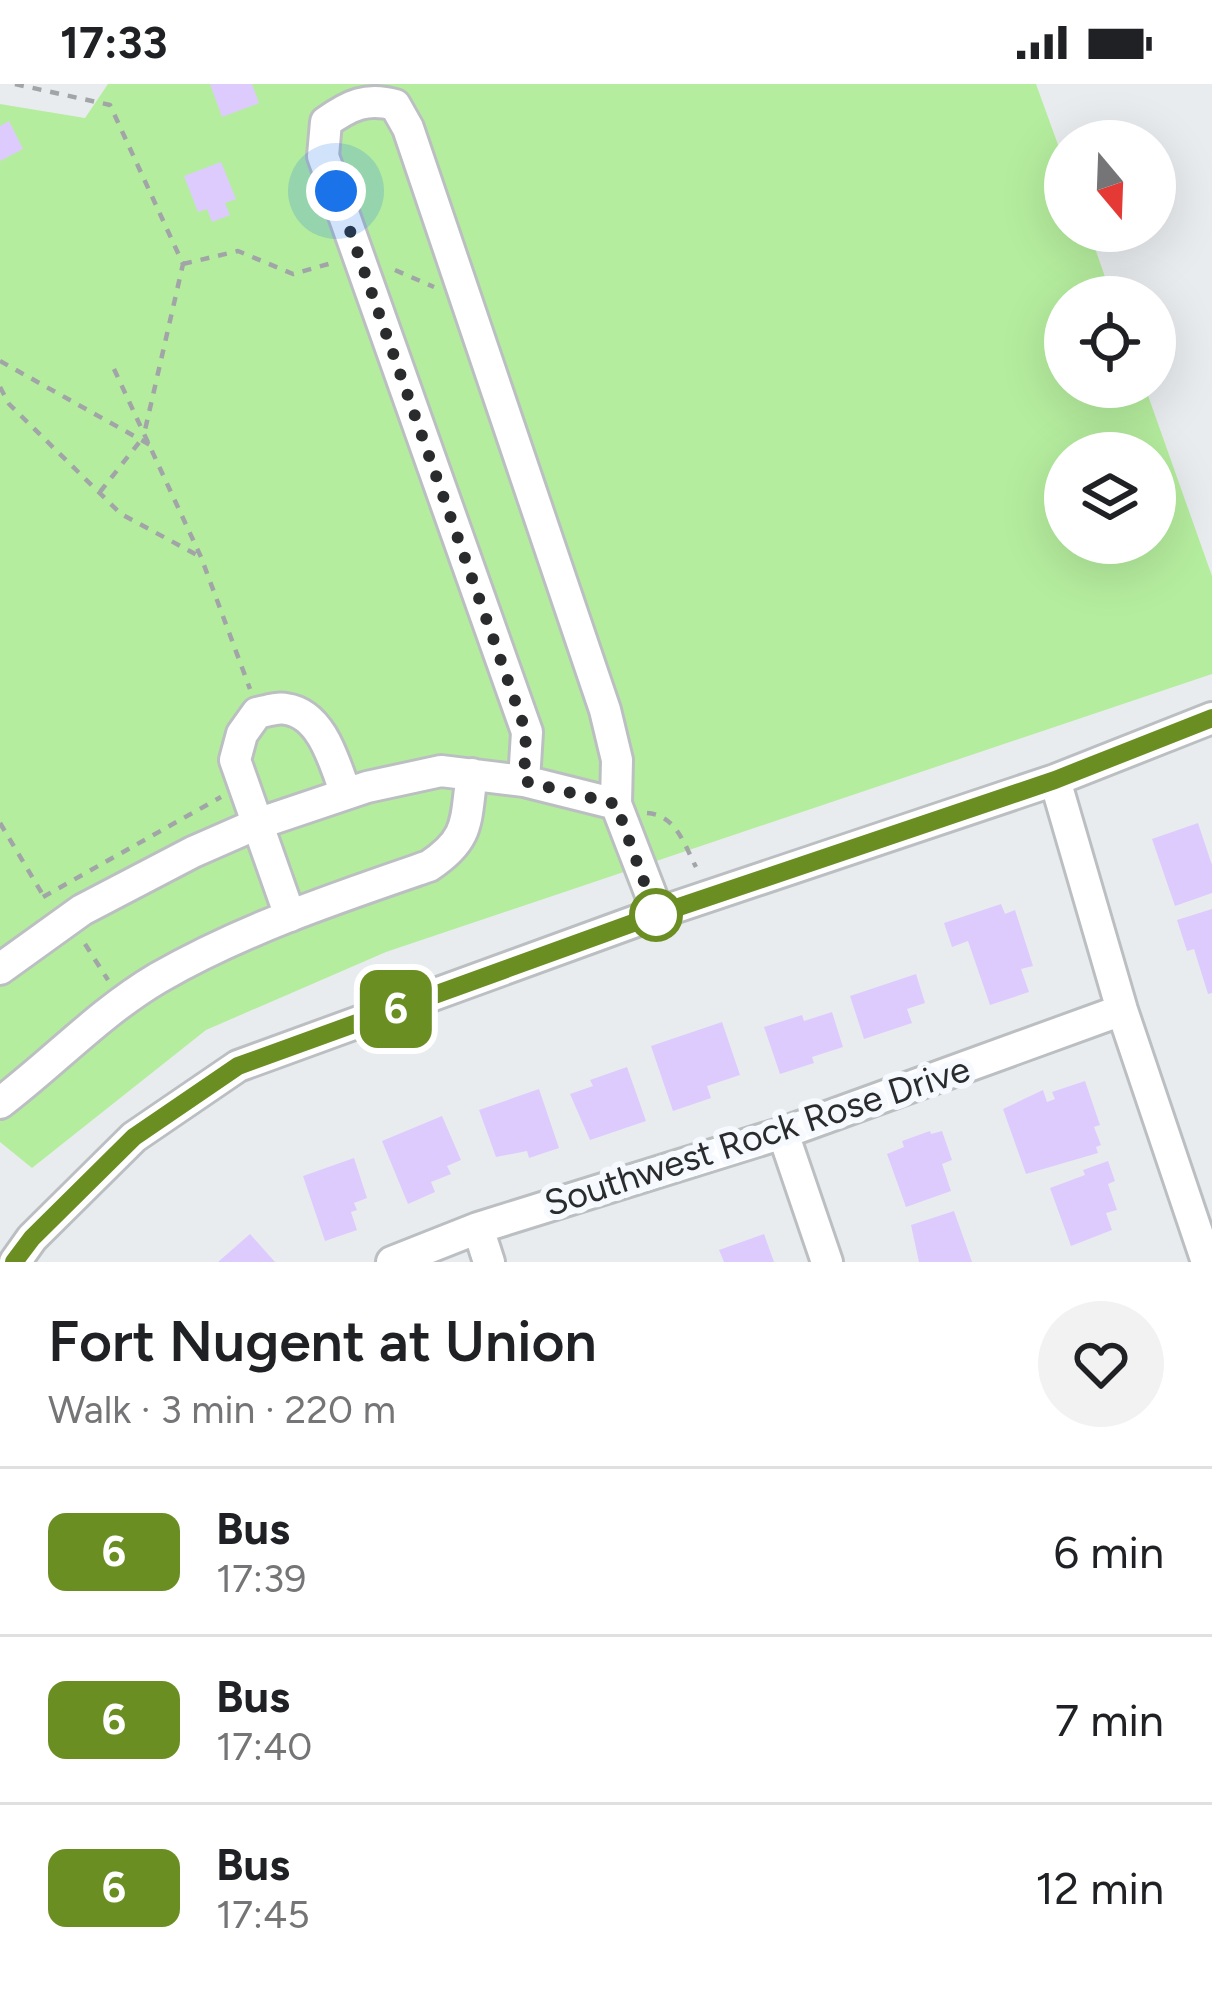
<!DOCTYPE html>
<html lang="en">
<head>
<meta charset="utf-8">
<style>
	:root { --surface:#fff; --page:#f2f2f2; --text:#202124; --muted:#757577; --line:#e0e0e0 }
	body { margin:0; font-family:Figtree,sans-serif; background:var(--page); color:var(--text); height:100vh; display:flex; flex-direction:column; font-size:45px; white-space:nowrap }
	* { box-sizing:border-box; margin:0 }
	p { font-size:39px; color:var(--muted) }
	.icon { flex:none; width:66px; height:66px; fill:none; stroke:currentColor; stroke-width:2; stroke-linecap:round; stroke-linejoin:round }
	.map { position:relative; height:1178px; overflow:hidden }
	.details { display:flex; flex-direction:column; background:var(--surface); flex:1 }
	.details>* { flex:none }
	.badge { padding:0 24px; border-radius:18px; font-size:42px; line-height:78px }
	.needle { width:78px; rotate:161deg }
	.controls { position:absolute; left:1044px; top:36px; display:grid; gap:24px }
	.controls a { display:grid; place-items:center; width:132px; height:132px; border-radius:50%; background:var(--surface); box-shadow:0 12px 48px #0002; font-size:60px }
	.you { position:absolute; width:60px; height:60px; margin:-30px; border:9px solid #fff; border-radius:50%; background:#1a73e8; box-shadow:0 0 0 18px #1a73e833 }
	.map>.badge { position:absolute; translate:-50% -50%; box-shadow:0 0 0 6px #fff }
	.round { display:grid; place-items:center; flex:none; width:126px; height:126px; border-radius:63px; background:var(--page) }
	.head { display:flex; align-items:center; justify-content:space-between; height:204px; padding:0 48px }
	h1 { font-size:57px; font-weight:600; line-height:90px }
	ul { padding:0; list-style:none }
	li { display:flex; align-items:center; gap:36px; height:168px; padding:0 48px; border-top:3px solid var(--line) }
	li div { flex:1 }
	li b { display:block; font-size:45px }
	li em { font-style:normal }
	li .badge { min-width:132px; font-weight:700; text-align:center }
	.status { display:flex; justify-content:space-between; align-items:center; height:84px; padding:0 60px; background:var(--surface); direction:ltr }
	.status svg { height:33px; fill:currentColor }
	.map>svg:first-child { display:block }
	.green { fill:#b5ed9e; fill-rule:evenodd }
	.building { fill:#ddcbfe }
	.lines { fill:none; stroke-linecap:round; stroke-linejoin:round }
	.minor-casing { stroke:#bcbfc2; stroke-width:36 }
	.path { stroke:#a2a5a7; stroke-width:4.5; stroke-dasharray:9 9; stroke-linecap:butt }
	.minor { stroke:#fff; stroke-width:30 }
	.line-casing { stroke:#fff; stroke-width:27 }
	.line { stroke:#6b8e23; stroke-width:18 }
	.walk { stroke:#2a2b2c; stroke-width:12; stroke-dasharray:0 21.6 }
	.stop-dot { fill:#fff; stroke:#6b8e23; stroke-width:6 }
	.labels { text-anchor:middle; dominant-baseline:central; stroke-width:12; stroke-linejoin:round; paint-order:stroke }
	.street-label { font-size:36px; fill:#2a2b2c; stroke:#f6f9fd }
</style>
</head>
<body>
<div class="status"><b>17:33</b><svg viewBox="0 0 49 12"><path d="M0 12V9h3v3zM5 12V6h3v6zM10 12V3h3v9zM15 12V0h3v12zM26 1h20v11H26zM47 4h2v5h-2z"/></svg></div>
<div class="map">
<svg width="1212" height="1178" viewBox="0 0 1212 1178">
	<rect width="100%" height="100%" fill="#e9ecef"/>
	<!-- green -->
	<path class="green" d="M108,0h928l29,80v67h24l23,66h-47v90h80l67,189v98l-826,278 -180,78 -174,138 -32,-26v-1038l85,14zM1065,369h90v90h-90z"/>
	<!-- building -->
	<path class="building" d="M210,0h42l7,19 -37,14z
		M9,37l14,28 -23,12v-35z
		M221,78l15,37 -11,4 5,12 -18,7 -5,-13 -9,3 -14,-36z
		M1198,739l14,42v28l-37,13 -23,-67z
		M1001,820l4,10 10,-4 18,56 -12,3 8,23 -39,13 -22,-64 -16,6 -8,-24z
		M1212,825v84l-4,1 -14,-45 -7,2 -10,-31z
		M916,890l9,29 -18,6 5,14 -48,16 -14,-43z
		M832,928l11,35 -31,10 2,6 -34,11 -16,-47 38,-12 2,6z
		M722,938l18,53 -33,11 4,12 -38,13 -22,-65z
		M627,983l19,54 -56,19 -20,-46 23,-8 -3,-6z
		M1085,997l15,44 -6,2 7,18 -5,2 2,6 -72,21 -23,-65 40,-19 4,12 8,-3 -3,-7z
		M539,1005l20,59 -30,10 -2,-7 -31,6 -17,-47z
		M442,1032l19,44 -14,6 4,8 -20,8 4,10 -27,12 -26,-63z
		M930,1047l1,3 11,-3 10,29 -10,4 9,27 -45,16 -19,-53 17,-7 -2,-6z
		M354,1074l13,40 -13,5 3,7 -6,2 6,18 -32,11 -22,-65z
		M1108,1077l7,20 -7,3 9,26 -11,3 6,17 -41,16 -21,-58 35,-13 -2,-5z
		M954,1127l18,51h-53l-8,-37z
		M250,1150l25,28h-57z
		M764,1150l10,28h-50l-5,-12z"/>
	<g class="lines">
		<defs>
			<path id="minor" d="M1055,696l67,230 85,252
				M524,697l92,23
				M290,832l-55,-156 7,-26 15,-21c9,-2 21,-6 29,-4 37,5 49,56 60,85
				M0,885l82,-59 111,-58 64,-28 110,-37 74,-16 83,10 3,-49 -204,-576 3,-34c24,-17 41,-25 69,-17l13,23 197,582 12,50 -1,44 42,109
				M0,1019c54,-41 99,-90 158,-125 85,-49 178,-80 271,-112 42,-28 36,-45 43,-92
				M783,1049l44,129
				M478,1144l11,34
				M15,1178l17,-24 102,-101 104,-71 420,-153 397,-133 157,-62
				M392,1178l86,-34 305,-95 339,-123"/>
		</defs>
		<!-- minor casing -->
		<use href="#minor" class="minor-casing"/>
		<!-- path -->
		<path class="path" d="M15,0l95,21 73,159 -38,166
			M183,180l55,-13 55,23 39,-11
			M395,186l39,17
			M0,277l152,85
			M114,285l87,188 49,132
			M0,303l9,17 112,110 78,42
			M100,408l41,-52
			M647,729c29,2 37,31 49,54
			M0,739l43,72
			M43,813l178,-100
			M85,860l23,36"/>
		<!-- minor -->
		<use href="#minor" class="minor"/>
	</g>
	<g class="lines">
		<defs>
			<path id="line" d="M14,1178l18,-24 102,-101 104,-71 420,-152 397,-134 157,-62"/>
		</defs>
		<!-- line casing -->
		<use href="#line" class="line-casing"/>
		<!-- line -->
		<use href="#line" class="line"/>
		<!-- walk -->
		<path class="walk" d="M336,107l190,541 -2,49 92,23 40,111"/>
	</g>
	<!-- markers -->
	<circle class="stop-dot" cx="656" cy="831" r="24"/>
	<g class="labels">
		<!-- street labels -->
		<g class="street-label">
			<text transform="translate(757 1052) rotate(-18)">Southwest Rock Rose Drive</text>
		</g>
	</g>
</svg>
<div class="controls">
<a><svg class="needle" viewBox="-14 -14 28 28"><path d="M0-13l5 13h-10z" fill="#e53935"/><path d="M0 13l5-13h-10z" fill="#757577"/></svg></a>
<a><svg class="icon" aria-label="locate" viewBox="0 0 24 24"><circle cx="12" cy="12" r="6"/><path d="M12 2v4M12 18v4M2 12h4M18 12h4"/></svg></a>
<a><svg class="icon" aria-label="layers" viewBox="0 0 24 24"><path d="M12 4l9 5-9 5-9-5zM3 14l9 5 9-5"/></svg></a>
</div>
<div class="you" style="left:336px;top:107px"></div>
<b class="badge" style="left:396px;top:925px;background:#6b8e23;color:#fff">6</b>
</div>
<section class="details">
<div class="head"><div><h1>Fort Nugent at Union</h1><p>Walk · 3 min · 220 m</p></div><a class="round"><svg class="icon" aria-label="heart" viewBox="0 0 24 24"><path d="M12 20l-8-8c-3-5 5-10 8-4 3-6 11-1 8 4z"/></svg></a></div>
<ul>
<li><span class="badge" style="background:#6b8e23;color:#fff">6</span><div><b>Bus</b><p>17:39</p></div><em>6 min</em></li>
<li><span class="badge" style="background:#6b8e23;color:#fff">6</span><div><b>Bus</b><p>17:40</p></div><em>7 min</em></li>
<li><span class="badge" style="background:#6b8e23;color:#fff">6</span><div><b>Bus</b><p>17:45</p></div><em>12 min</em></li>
</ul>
</section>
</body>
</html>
